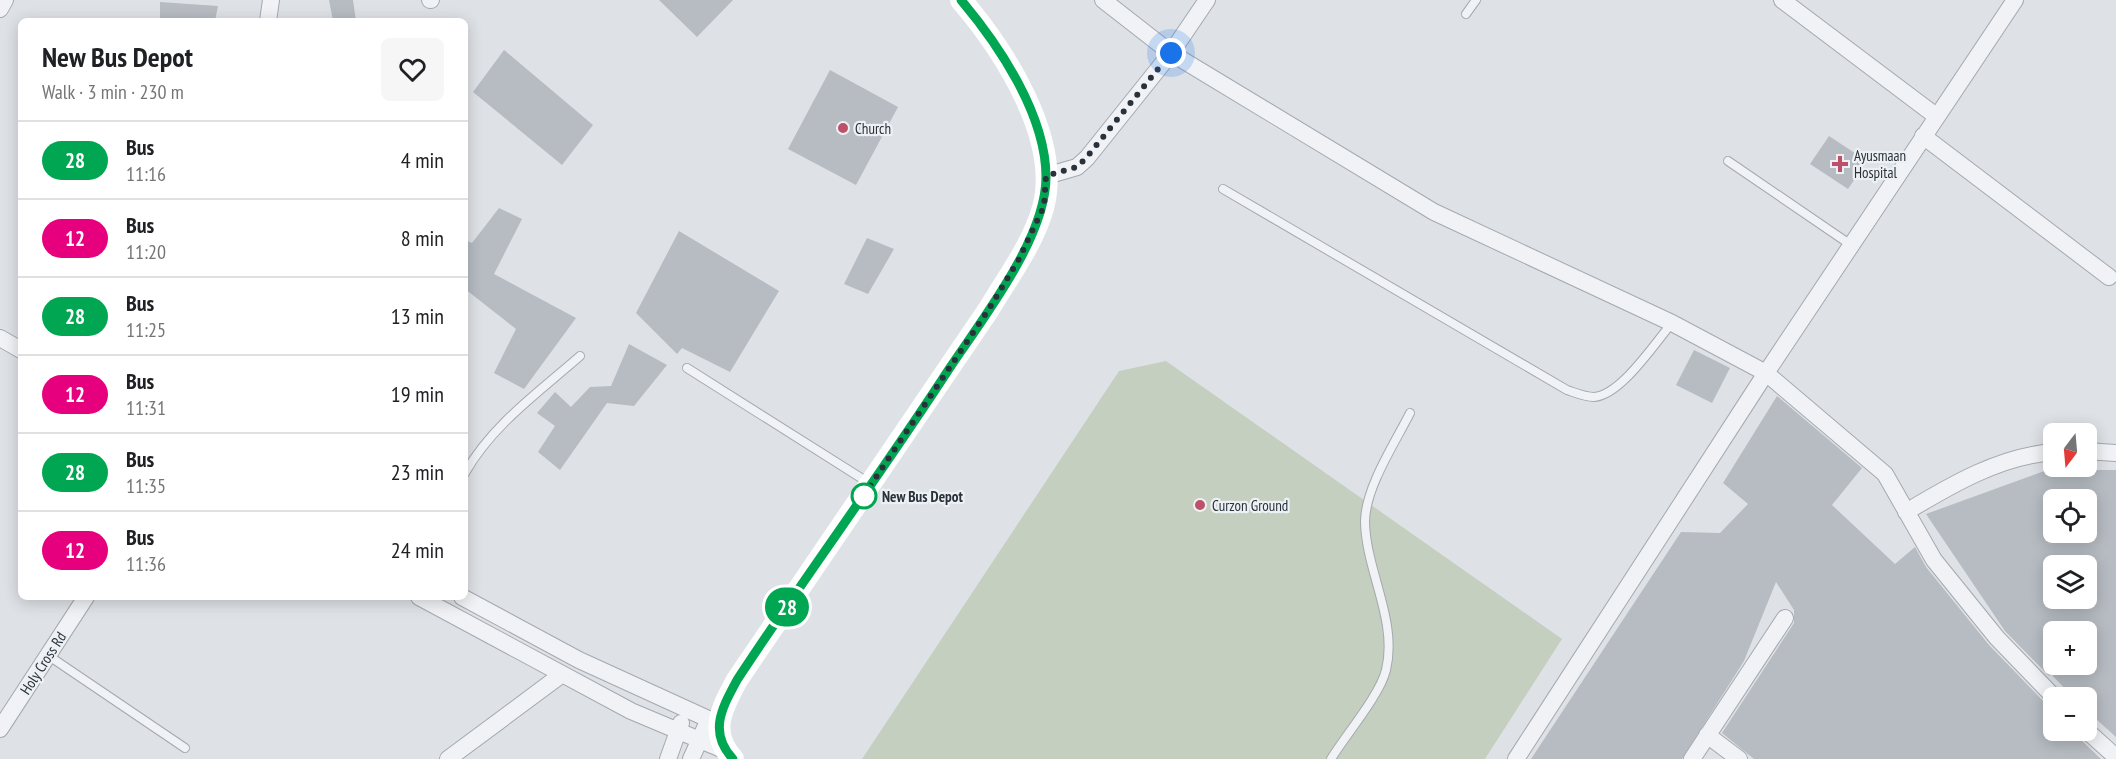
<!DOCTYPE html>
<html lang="en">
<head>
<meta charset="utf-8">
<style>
	:root { --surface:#fff; --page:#f6f6f6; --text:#202124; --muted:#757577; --line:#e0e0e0 }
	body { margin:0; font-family:"PT Sans Narrow",sans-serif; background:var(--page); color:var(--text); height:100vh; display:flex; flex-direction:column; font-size:22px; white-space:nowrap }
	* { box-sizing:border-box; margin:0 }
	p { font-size:20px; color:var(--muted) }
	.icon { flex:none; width:33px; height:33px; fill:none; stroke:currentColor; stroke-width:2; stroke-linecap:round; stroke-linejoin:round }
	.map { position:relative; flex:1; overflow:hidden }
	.drawer { position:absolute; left:18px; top:18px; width:450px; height:582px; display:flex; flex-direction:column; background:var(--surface); border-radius:9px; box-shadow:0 3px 15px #0003 }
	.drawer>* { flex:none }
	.badge { padding:0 12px; border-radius:20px; font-size:21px; line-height:39px }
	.needle { width:39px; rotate:196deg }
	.buttons { position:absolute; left:2043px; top:423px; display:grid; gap:12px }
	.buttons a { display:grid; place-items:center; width:54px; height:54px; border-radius:9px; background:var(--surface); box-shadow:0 3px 15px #0003; font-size:30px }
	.you { position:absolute; width:30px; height:30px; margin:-15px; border:4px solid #fff; border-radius:50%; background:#1a73e8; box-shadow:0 0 0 9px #1a73e833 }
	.map>.badge { position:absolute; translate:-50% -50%; box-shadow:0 0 0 3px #fff }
	.round { display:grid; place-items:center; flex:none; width:63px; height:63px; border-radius:9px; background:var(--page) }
	.summary { display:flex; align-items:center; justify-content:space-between; height:102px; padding:0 24px }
	h1 { font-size:28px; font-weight:600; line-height:45px }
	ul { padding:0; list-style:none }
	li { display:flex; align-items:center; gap:18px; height:78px; padding:0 24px; border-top:2px solid var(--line) }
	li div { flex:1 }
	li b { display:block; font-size:22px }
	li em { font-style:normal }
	li .badge { min-width:66px; font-weight:700; text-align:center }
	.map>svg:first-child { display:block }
	.green { fill:#c5cfc0 }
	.building { fill:#b6bcc2; fill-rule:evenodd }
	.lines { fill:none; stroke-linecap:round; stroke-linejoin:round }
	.service-casing { stroke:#a4a9af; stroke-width:10 }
	.minor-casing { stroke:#a4a9af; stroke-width:18 }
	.service { stroke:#f0f2f5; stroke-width:8 }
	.minor { stroke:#f0f2f5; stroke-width:16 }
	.secondary { stroke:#fff; stroke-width:22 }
	.line-casing { stroke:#fff; stroke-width:14 }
	.line { stroke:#00a651; stroke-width:9 }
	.walk { stroke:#29313b; stroke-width:6; stroke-dasharray:0 10.8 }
	.poi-dot { fill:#bd516a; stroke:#edf1f4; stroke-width:2 }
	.stop-dot { fill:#fff; stroke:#00a651; stroke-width:3 }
	.labels { text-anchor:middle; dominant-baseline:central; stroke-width:4.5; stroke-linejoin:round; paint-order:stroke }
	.poi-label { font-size:15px; fill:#29313b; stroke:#edf1f4; text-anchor:start }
	.stop-label { font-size:15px; font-weight:bold; fill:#29313b; stroke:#edf1f4; text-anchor:start }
	.street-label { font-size:15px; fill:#29313b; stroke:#edf1f4 }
</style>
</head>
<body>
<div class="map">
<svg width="2116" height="759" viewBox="0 0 2116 759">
	<rect width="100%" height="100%" fill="#dee2e6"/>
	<!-- green -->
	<path class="green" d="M1166,361l396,278 -77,120h-623l257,-388z"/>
	<!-- building -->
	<path class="building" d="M329,0h24l3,21h-23z
		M659,0h74l-36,37z
		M160,2l58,4 -3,15h-55z
		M504,50l89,75 -31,40 -89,-73z
		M830,70l68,37 -42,78 -68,-36z
		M1829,136l38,25 -19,28 -38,-25z
		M499,208l23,11 -28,55 82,44 -52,71 -30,-16 22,-44 -51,-40v-49l7,3z
		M679,231l100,60 -49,81 -48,-24 -5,6 -41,-41z
		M867,238l27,11 -26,45 -24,-10z
		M629,344l38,21 -33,41 -27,-3 -47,67 -22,-18 17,-26 -18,-13 18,-21 16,15 19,-20 21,-1z
		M1694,350l36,18 -18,35 -36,-18z
		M1777,396l85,72 -30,37 63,59 20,-17 11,20 63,78 58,60 7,3v22h22l3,8 22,21h-347l-32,-26 72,-110v-13l-18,-28 -32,79 -62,98h-151l150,-227 39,1 28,-29 -25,-21z
		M2047,470h69v267l-30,-27v-12h-12l-23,-24 -2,2 -44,-45 -79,-117zM2054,500h32v32h-32zM2054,566h32v32h-32zM2054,632h32v32h-32z"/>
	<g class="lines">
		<defs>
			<path id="service" d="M1466,14l10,-14
				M1728,161l123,84
				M1223,189l344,201c9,3 18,7 27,7 27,-2 61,-54 78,-74
				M687,368l182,115
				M465,473c27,-48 74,-81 115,-117
				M49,656l136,92
				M1331,759c14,-23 49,-64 55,-89 12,-49 -20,-99 -21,-148 0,-34 30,-79 45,-109"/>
			<path id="minor" d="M430,0h1
				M1103,0l68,53 263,159 238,111 94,50 119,101 49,86 63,78 58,60
				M1782,0l154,116
				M0,9l5,-9
				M268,21l3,-21
				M1923,136l186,141
				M1046,176l31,-9 10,-9 84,-105 36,-53
				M0,338l21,12
				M2086,451l30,2
				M1906,512c45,-27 94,-56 148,-60
				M419,597l212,114 95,40
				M462,597l117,63 138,63
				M0,729l86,-132
				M2086,730l30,27
				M1707,735l32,24
				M448,759l113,-84
				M668,759l13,-36
				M691,759l18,-40
				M1516,759l250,-386 249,-373
				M1692,759l93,-141"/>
		</defs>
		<!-- service casing -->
		<use href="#service" class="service-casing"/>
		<!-- minor casing -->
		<use href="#minor" class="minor-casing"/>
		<!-- service -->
		<use href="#service" class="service"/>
		<!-- minor -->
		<use href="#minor" class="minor"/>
		<!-- secondary -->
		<path class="secondary" d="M733,759c-25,-27 -11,-51 4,-79l252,-371c19,-32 44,-65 54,-101 19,-69 -40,-159 -82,-208"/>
	</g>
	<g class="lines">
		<defs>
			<path id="line" d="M733,759c-25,-27 -11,-51 4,-79 69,-105 144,-206 212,-311 34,-51 97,-131 97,-192 0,-62 -47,-132 -85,-177"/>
		</defs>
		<!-- line casing -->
		<use href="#line" class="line-casing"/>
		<!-- line -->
		<use href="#line" class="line"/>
		<!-- walk -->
		<path class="walk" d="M864,496l-6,8 131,-195 30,-50 25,-53 2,-30 31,-9 9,-9 85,-105"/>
	</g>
	<!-- markers -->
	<g class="poi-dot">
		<circle cx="843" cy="128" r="6"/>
		<path d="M1837 155h6v6h6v6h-6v6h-6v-6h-6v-6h6z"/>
		<circle cx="1200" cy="505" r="6"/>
	</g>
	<circle class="stop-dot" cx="864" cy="496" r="12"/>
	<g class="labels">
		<!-- poi labels -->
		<g class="poi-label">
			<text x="855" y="128">Church</text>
			<text x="1854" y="155">Ayusmaan<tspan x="1854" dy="17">Hospital</tspan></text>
			<text x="1212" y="505">Curzon Ground</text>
		</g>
		<!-- stop labels -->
		<g class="stop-label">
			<text x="882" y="496">New Bus Depot</text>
		</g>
		<!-- street labels -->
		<g class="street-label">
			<text transform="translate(43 663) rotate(-57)">Holy Cross Rd</text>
		</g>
	</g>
</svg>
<div class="buttons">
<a><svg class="needle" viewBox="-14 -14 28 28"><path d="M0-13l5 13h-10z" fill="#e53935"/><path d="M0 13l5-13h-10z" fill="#757577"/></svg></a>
<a><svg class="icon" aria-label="locate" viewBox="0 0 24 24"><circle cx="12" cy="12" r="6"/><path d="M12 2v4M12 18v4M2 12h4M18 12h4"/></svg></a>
<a><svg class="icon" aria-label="layers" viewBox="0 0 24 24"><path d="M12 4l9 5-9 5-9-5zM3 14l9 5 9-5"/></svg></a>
<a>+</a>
<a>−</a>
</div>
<div class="you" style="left:1171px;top:53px"></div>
<b class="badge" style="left:787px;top:607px;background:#00a651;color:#fff">28</b>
<section class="drawer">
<div class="summary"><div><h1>New Bus Depot</h1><p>Walk · 3 min · 230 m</p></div><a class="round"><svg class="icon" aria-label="heart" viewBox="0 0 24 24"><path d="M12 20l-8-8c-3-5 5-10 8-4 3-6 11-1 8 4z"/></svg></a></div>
<ul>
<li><span class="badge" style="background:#00a651;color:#fff">28</span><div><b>Bus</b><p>11:16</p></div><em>4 min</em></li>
<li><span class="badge" style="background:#e6007e;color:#fff">12</span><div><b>Bus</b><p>11:20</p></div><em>8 min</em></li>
<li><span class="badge" style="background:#00a651;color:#fff">28</span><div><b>Bus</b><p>11:25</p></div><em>13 min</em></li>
<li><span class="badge" style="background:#e6007e;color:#fff">12</span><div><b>Bus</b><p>11:31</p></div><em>19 min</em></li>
<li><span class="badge" style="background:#00a651;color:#fff">28</span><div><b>Bus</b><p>11:35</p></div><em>23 min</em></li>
<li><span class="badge" style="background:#e6007e;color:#fff">12</span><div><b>Bus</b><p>11:36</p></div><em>24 min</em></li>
</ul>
</section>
</div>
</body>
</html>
